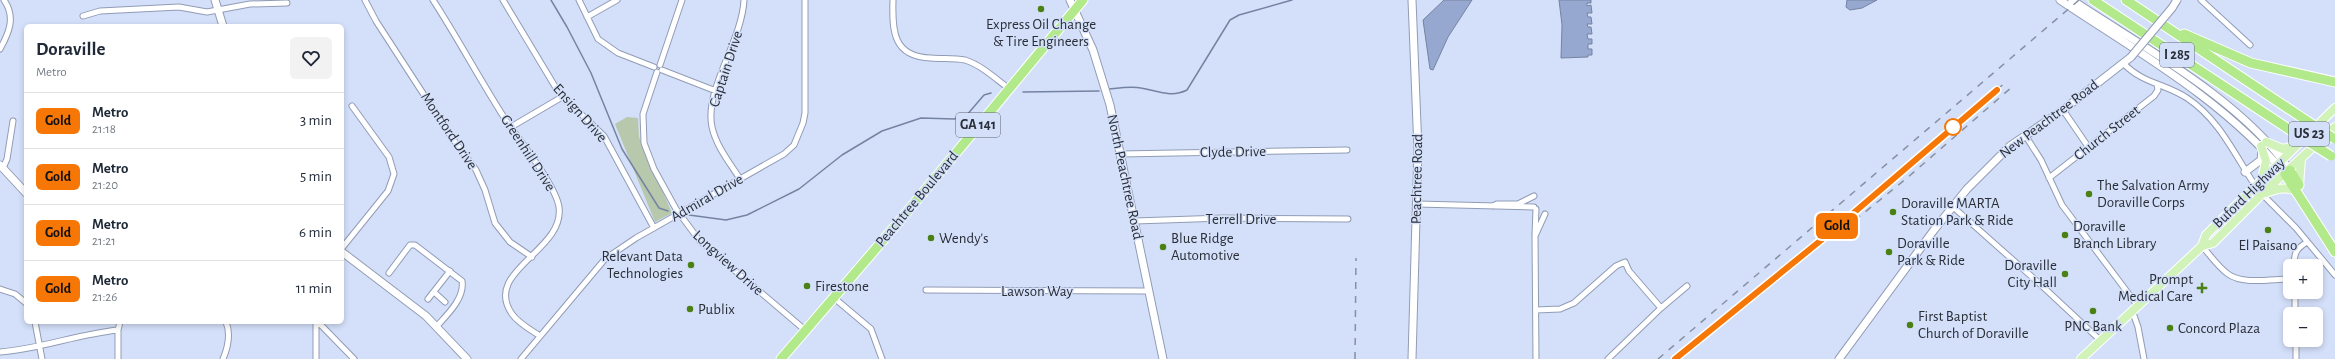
<!DOCTYPE html>
<html lang="en">
<head>
<meta charset="utf-8">
<style>
	:root { --surface:#fff; --page:#f2f2f3; --text:#1f2937; --muted:#747a83; --line:#e0e1e3 }
	body { margin:0; font-family:"Alegreya Sans",sans-serif; background:var(--page); color:var(--text); height:100vh; display:flex; flex-direction:column; font-size:15px; white-space:nowrap }
	* { box-sizing:border-box; margin:0 }
	p { font-size:13px; color:var(--muted) }
	.icon { flex:none; width:22px; height:22px; fill:none; stroke:currentColor; stroke-width:2; stroke-linecap:round; stroke-linejoin:round }
	.map { position:relative; flex:1; overflow:hidden }
	.details { position:absolute; left:24px; top:24px; width:320px; height:300px; display:flex; flex-direction:column; background:var(--surface); border-radius:6px; box-shadow:0 2px 6px #0003 }
	.details>* { flex:none }
	.badge { padding:0 8px; border-radius:6px; font-size:14px; line-height:26px }
	.controls { position:absolute; left:2283px; top:259px; display:grid; gap:8px }
	.controls a { display:grid; place-items:center; width:40px; height:40px; border-radius:6px; background:var(--surface); box-shadow:0 2px 6px #0003; font-size:20px }
	.map>.badge { position:absolute; translate:-50% -50%; box-shadow:0 0 0 2px #fff }
	.round { display:grid; place-items:center; flex:none; width:42px; height:42px; border-radius:6px; background:var(--page) }
	.headline { display:flex; align-items:center; justify-content:space-between; height:68px; padding:0 12px }
	h1 { font-size:19px; font-weight:700; line-height:30px }
	ul { padding:0; list-style:none }
	li { display:flex; align-items:center; gap:12px; height:56px; padding:0 12px; border-top:1px solid var(--line) }
	li div { flex:1 }
	li b { display:block; font-size:15px }
	li em { font-style:normal }
	li .badge { min-width:44px; font-weight:700; text-align:center }
	.map>svg:first-child { display:block }
	.green { fill:#b7c8ac }
	.water { fill:#96a8d0; stroke:#7583a2 }
	.lines { fill:none; stroke-linecap:round; stroke-linejoin:round }
	.stream { stroke:#7583a2; stroke-width:1.5 }
	.street-casing { stroke:#919cb5; stroke-width:7 }
	.secondary-casing { stroke:#919cb5; stroke-width:9 }
	.primary-casing { stroke:#fff; stroke-width:10 }
	.highway-casing { stroke:#fff; stroke-width:11 }
	.street { stroke:#fff; stroke-width:5 }
	.secondary { stroke:#fff; stroke-width:7 }
	.primary { stroke:#d1f2b9; stroke-width:8 }
	.highway { stroke:#b2e98b; stroke-width:9 }
	.rail { stroke:#878fa2; stroke-width:1.5; stroke-dasharray:7 7; stroke-linecap:butt }
	.secondary-bridge-casing { stroke:#919cb5; stroke-width:9; stroke-linecap:butt }
	.highway-bridge-casing { stroke:#fff; stroke-width:11; stroke-linecap:butt }
	.secondary-bridge { stroke:#fff; stroke-width:7 }
	.highway-bridge { stroke:#b2e98b; stroke-width:9 }
	.line-casing { stroke:#fff; stroke-width:9 }
	.line { stroke:#f67705; stroke-width:6 }
	.poi-dot { fill:#4b8015; stroke:#d4e0fa; stroke-width:1.5 }
	.stop-dot { fill:#fff; stroke:#f67705; stroke-width:2 }
	.labels { text-anchor:middle; dominant-baseline:central; stroke-width:3; stroke-linejoin:round; paint-order:stroke }
	.shield { fill:#d4e0fa; stroke:#5c6372; stroke-width:1 }
	.shield-label { font-size:14px; font-weight:bold; fill:#292e37 }
	.poi-label { font-size:15px; fill:#292e37; stroke:#d4e0fa; text-anchor:start }
	.street-label { font-size:15px; fill:#292e37; stroke:#d4e0fa }
</style>
</head>
<body>
<div class="map">
<svg width="2335" height="359" viewBox="0 0 2335 359">
	<rect width="100%" height="100%" fill="#d4e0fa"/>
	<!-- green -->
	<path class="green" d="M627,117l11,1 1,19 33,76 -17,9 -40,-98z"/>
	<!-- water -->
	<path class="water" d="M1444,0h28l-24,37 -15,33 -3,-1 -7,-49z
		M1559,0h32v3h-4v3l4,-1 1,8h-5l1,4h3l1,7h-5l1,3h3l1,7h-5l1,5h4v5h-4v5h4v6h-4v2l-27,1 1,-33z
		M1847,0h30l-15,8 -12,2 -4,-3z"/>
	<g class="lines">
		<!-- stream -->
		<path class="stream" d="M551,0l16,27 24,46 31,76 37,59 9,3
			M1109,89c10,-1 22,-3 32,-1 17,3 30,10 46,2l43,-70 9,-5 53,-15
			M1023,92l76,-1
			M689,215l37,5 21,-5 52,-26 43,-34 40,-24 39,-13 33,1 12,-3 18,-21 7,-2"/>
		<defs>
			<path id="street" d="M365,0l11,21 74,114 26,35 9,20 10,33 15,19 22,15
				M433,0c26,40 48,82 74,122 14,20 49,64 52,85 6,44 -77,64 -47,107 6,9 19,16 28,22
				M503,0l56,93 45,43 50,92
				M579,0l19,39 20,14 36,14
				M893,0c-1,31 0,57 38,58 11,1 23,0 34,2 16,5 30,18 43,28
				M2201,0l49,45
				M83,16l17,-5 79,-4 28,5 43,-8 37,-1
				M587,17l30,-17
				M0,49c9,-16 16,-32 4,-49
				M2123,63c20,21 41,20 64,35 33,22 47,56 69,89
				M660,65l22,-65
				M662,70l54,21
				M657,72l-14,42 1,29 10,26 22,40 23,31 106,90
				M2063,110l26,38
				M511,127l51,-30
				M2025,135l16,25 21,45 75,100
				M1120,154l227,-4
				M3,168l4,-9 6,-38
				M2049,178l105,-82 4,-6 -1,-6
				M740,179c-10,-16 -24,-33 -28,-52 -8,-37 30,-86 32,-127
				M2262,194l34,34 39,47
				M1417,204l117,3
				M1493,206l4,-2h21l16,-8
				M1952,206l88,78 60,56
				M1135,221l88,-3 125,1
				M1535,234l1,-25
				M2202,246c8,9 16,21 26,28 15,11 44,5 62,5
				M342,248l46,-57 6,-17 -5,-17 -37,-51
				M2294,266c0,-13 2,-17 13,-24
				M389,273l21,-28h5l47,36c3,17 -15,34 -26,46
				M0,289l15,5 11,9
				M926,290l223,1
				M434,292l11,10
				M2295,292v22
				M833,297l38,32 11,30
				M428,299l22,-28
				M1536,310l24,-1 14,-6 42,-37 9,-4 4,9 32,37
				M2132,310l6,17 6,32
				M35,322l7,37
				M316,322v37
				M318,322l36,37
				M2296,340v19
				M0,352c40,-3 78,-18 118,-22
				M118,359v-29l2,-8
				M223,359c5,-12 8,-25 3,-37
				M521,359l84,-100 31,-21 148,-84 10,-9 9,-22 2,-10v-113
				M1536,359l-1,-123 10,-22
				M1608,359l53,-51 26,-22"/>
			<path id="secondary" d="M215,0l8,26
				M1070,0l23,50 17,55 53,254
				M2060,0c79,53 164,100 225,174
				M2072,0c72,48 167,98 218,170
				M2172,8l5,-8
				M0,165l26,28
				M2245,172l16,-12 1,-10
				M342,252l84,64 41,43
				M1412,359l6,-209 -6,-150
				M1839,359l95,-129 33,-41 43,-43 53,-36 68,-53"/>
			<path id="primary" d="M2266,142l17,7 13,-4
				M2261,146l5,15 -4,18
				M2299,186l2,-27
				M2266,193c11,-4 20,-7 30,-2
				M2202,246l4,-11 129,-127
				M2081,359l121,-113 11,-3 49,-49 73,-67"/>
			<path id="highway" d="M2093,0l200,132
				M2126,0l181,121
				M2184,34l67,29 84,19
				M2290,170l9,15
				M2285,174l50,78
				M781,359l116,-135 186,-224"/>
		</defs>
		<!-- street casing -->
		<use href="#street" class="street-casing"/>
		<!-- secondary casing -->
		<use href="#secondary" class="secondary-casing"/>
		<!-- primary casing -->
		<use href="#primary" class="primary-casing"/>
		<!-- highway casing -->
		<use href="#highway" class="highway-casing"/>
		<!-- street -->
		<use href="#street" class="street"/>
		<!-- secondary -->
		<use href="#secondary" class="secondary"/>
		<!-- primary -->
		<use href="#primary" class="primary"/>
		<!-- highway -->
		<use href="#highway" class="highway"/>
		<!-- rail -->
		<path class="rail" d="M1833,238l74,-60 105,-91
			M1355,359l1,-101
			M1658,359l421,-359
			M1675,359l161,-131 171,-147"/>
		<defs>
			<path id="secondary-bridge" d="M2131,57l41,-49"/>
			<path id="highway-bridge" d="M2307,121l28,18
				M2293,132l38,24"/>
		</defs>
		<!-- secondary-bridge casing -->
		<use href="#secondary-bridge" class="secondary-bridge-casing"/>
		<!-- highway-bridge casing -->
		<use href="#highway-bridge" class="highway-bridge-casing"/>
		<!-- secondary-bridge -->
		<use href="#secondary-bridge" class="secondary-bridge"/>
		<!-- highway-bridge -->
		<use href="#highway-bridge" class="highway-bridge"/>
	</g>
	<g class="lines">
		<defs>
			<path id="line" d="M1675,359l161,-131 161,-138"/>
		</defs>
		<!-- line casing -->
		<use href="#line" class="line-casing"/>
		<!-- line -->
		<use href="#line" class="line"/>
	</g>
	<!-- markers -->
	<g class="poi-dot">
		<circle cx="1041" cy="9" r="4"/>
		<circle cx="2089" cy="194" r="4"/>
		<circle cx="1893" cy="212" r="4"/>
		<circle cx="2268" cy="230" r="4"/>
		<circle cx="2065" cy="235" r="4"/>
		<circle cx="931" cy="238" r="4"/>
		<circle cx="1163" cy="247" r="4"/>
		<circle cx="1889" cy="252" r="4"/>
		<circle cx="691" cy="265" r="4"/>
		<circle cx="2065" cy="274" r="4"/>
		<circle cx="807" cy="286" r="4"/>
		<path d="M2200 282h4v4h4v4h-4v4h-4v-4h-4v-4h4z"/>
		<circle cx="690" cy="309" r="4"/>
		<circle cx="2093" cy="311" r="4"/>
		<circle cx="1910" cy="325" r="4"/>
		<circle cx="2170" cy="328" r="4"/>
	</g>
	<circle class="stop-dot" cx="1953" cy="127" r="8"/>
	<g class="labels">
		<!-- shield labels -->
		<g class="shield">
			<rect x="2160" y="43" width="34" height="24" rx="3"/>
			<rect x="956" y="113" width="44" height="24" rx="3"/>
			<rect x="2289" y="122" width="40" height="24" rx="3"/>
		</g>
		<g class="shield-label">
			<text x="2177" y="55">I 285</text>
			<text x="978" y="125">GA 141</text>
			<text x="2309" y="134">US 23</text>
		</g>
		<!-- poi labels -->
		<g class="poi-label">
			<text x="1041" y="24" text-anchor="middle">Express Oil Change<tspan x="1041" dy="17">&amp; Tire Engineers</tspan></text>
			<text x="2097" y="185">The Salvation Army<tspan x="2097" dy="17">Doraville Corps</tspan></text>
			<text x="1901" y="203">Doraville MARTA<tspan x="1901" dy="17">Station Park &amp; Ride</tspan></text>
			<text x="2073" y="226">Doraville<tspan x="2073" dy="17">Branch Library</tspan></text>
			<text x="939" y="238">Wendy's</text>
			<text x="1171" y="238">Blue Ridge<tspan x="1171" dy="17">Automotive</tspan></text>
			<text x="1897" y="243">Doraville<tspan x="1897" dy="17">Park &amp; Ride</tspan></text>
			<text x="2268" y="245" text-anchor="middle">El Paisano</text>
			<text x="683" y="256" text-anchor="end">Relevant Data<tspan x="683" dy="17">Technologies</tspan></text>
			<text x="2057" y="265" text-anchor="end">Doraville<tspan x="2057" dy="17">City Hall</tspan></text>
			<text x="2193" y="279" text-anchor="end">Prompt<tspan x="2193" dy="17">Medical Care</tspan></text>
			<text x="815" y="286">Firestone</text>
			<text x="698" y="309">Publix</text>
			<text x="1918" y="316">First Baptist<tspan x="1918" dy="17">Church of Doraville</tspan></text>
			<text x="2093" y="326" text-anchor="middle">PNC Bank</text>
			<text x="2178" y="328">Concord Plaza</text>
		</g>
		<!-- street labels -->
		<g class="street-label">
			<text transform="translate(726 69) rotate(-72)">Captain Drive</text>
			<text transform="translate(580 113) rotate(48)">Ensign Drive</text>
			<text transform="translate(2049 119) rotate(-37)">New Peachtree Road</text>
			<text transform="translate(449 131) rotate(56)">Montford Drive</text>
			<text transform="translate(2107 133) rotate(-38)">Church Street</text>
			<text transform="translate(1233 152) rotate(-1)">Clyde Drive</text>
			<text transform="translate(528 153) rotate(57)">Greenhill Drive</text>
			<text transform="translate(1125 177) rotate(78)">North Peachtree Road</text>
			<text transform="translate(1417 179) rotate(-89)">Peachtree Road</text>
			<text transform="translate(2249 193) rotate(-44)">Buford Highway</text>
			<text transform="translate(707 198) rotate(-30)">Admiral Drive</text>
			<text transform="translate(917 199) rotate(-50)">Peachtree Boulevard</text>
			<text x="1241" y="219">Terrell Drive</text>
			<text transform="translate(728 263) rotate(42)">Longview Drive</text>
			<text x="1037" y="291">Lawson Way</text>
		</g>
	</g>
</svg>
<div class="controls">
<a>+</a>
<a>−</a>
</div>
<b class="badge" style="left:1837px;top:226px;background:#f67705;color:#111">Gold</b>
<section class="details">
<div class="headline"><div><h1>Doraville</h1><p>Metro</p></div><a class="round"><svg class="icon" aria-label="heart" viewBox="0 0 24 24"><path d="M12 20l-8-8c-3-5 5-10 8-4 3-6 11-1 8 4z"/></svg></a></div>
<ul>
<li><span class="badge" style="background:#f67705;color:#111">Gold</span><div><b>Metro</b><p>21:18</p></div><em>3 min</em></li>
<li><span class="badge" style="background:#f67705;color:#111">Gold</span><div><b>Metro</b><p>21:20</p></div><em>5 min</em></li>
<li><span class="badge" style="background:#f67705;color:#111">Gold</span><div><b>Metro</b><p>21:21</p></div><em>6 min</em></li>
<li><span class="badge" style="background:#f67705;color:#111">Gold</span><div><b>Metro</b><p>21:26</p></div><em>11 min</em></li>
</ul>
</section>
</div>
</body>
</html>
